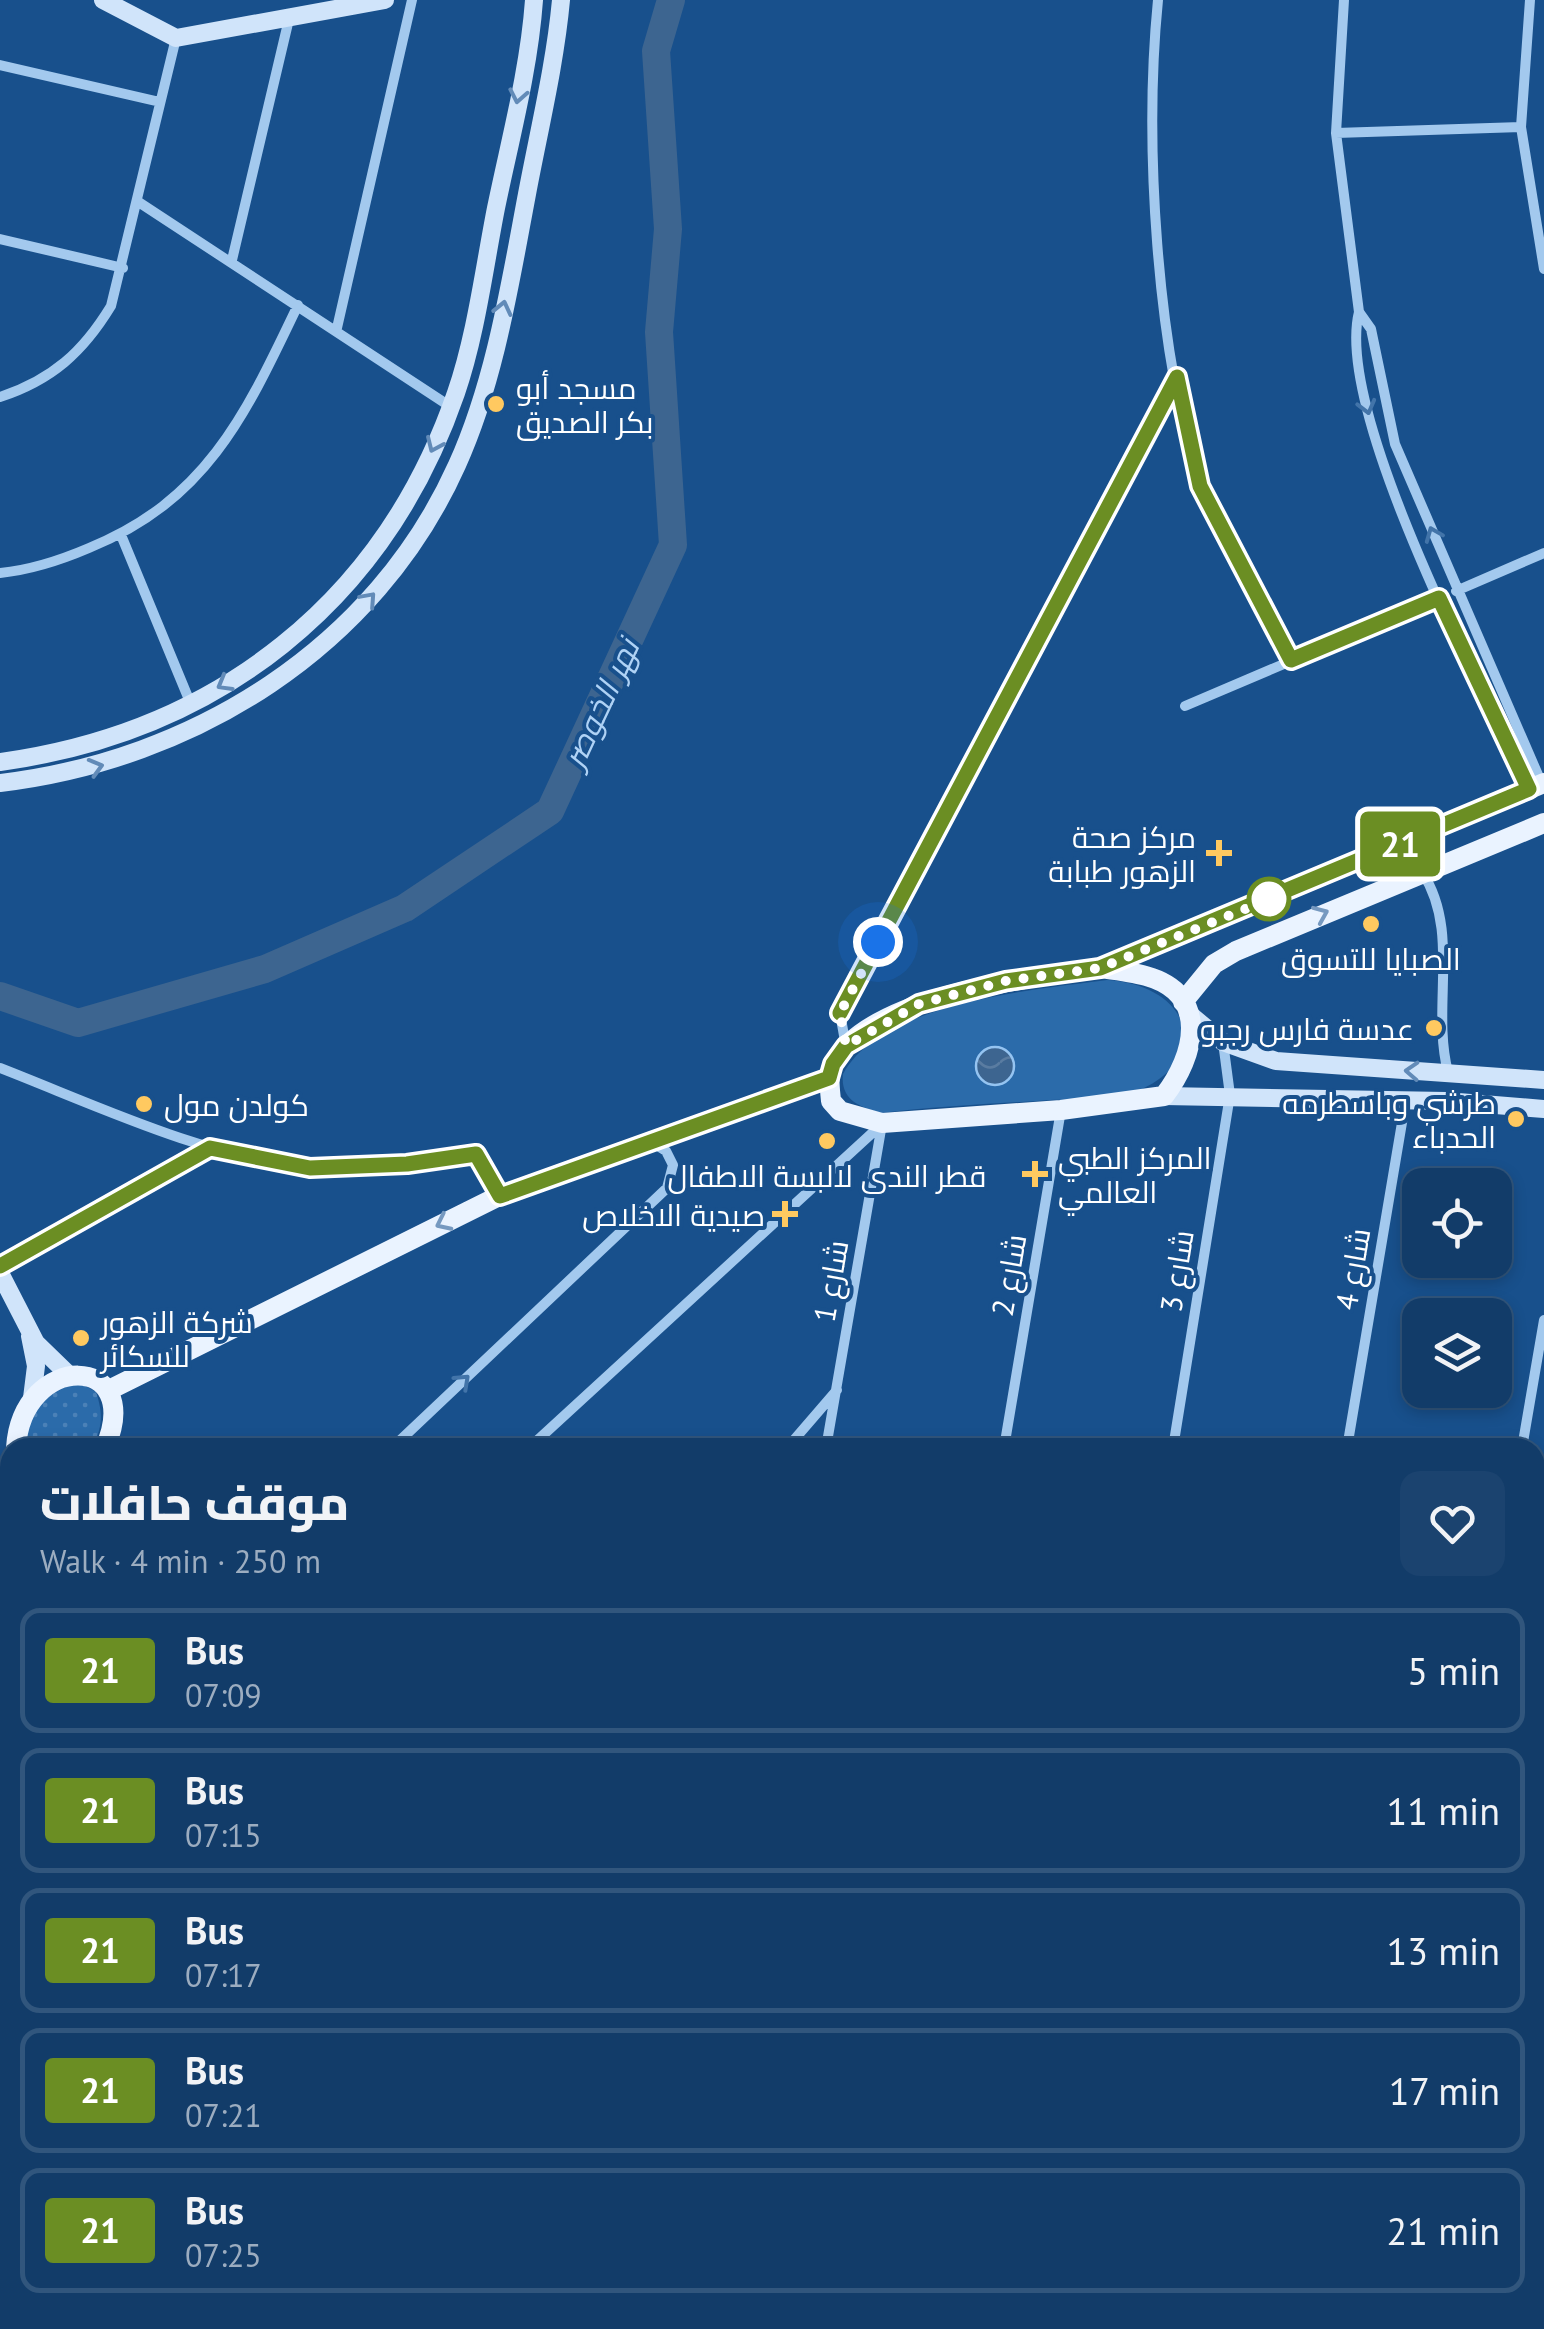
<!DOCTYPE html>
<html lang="en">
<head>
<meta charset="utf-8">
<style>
	:root { --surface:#123c69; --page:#1b436f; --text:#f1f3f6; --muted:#9cadc0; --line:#31567d }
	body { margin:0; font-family:"PT Sans",Cairo,sans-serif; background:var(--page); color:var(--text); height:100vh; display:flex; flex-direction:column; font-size:38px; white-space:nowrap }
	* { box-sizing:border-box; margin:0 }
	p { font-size:32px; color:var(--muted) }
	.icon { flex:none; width:55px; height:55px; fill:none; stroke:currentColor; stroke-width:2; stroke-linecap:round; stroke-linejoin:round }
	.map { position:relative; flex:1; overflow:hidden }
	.side { position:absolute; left:0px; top:1438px; width:1545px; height:892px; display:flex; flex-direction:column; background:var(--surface); border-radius:30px 30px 0 0; box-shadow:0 5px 15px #0003,0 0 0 2px var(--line) }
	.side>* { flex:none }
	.badge { padding:0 20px; border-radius:8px; font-size:35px; line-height:65px }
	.buttons { position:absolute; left:1402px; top:1168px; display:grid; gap:20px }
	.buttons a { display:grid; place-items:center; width:110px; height:110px; border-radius:20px; background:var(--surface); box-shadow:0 5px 15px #0003,0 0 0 2px var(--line); font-size:50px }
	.you { position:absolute; width:50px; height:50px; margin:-25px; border:8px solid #fff; border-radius:50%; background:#1a73e8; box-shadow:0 0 0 15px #1a73e833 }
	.map>.badge { position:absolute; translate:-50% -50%; box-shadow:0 0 0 5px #fff }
	.round { display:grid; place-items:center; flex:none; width:105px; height:105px; border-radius:20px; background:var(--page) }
	.summary { display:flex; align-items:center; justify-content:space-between; height:170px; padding:0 40px }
	h1 { font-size:48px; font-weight:800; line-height:75px }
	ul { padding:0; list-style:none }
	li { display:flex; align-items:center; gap:30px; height:125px; margin:0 20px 15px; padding:0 20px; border:5px solid var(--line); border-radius:20px }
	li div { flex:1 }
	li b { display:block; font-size:38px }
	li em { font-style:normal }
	li .badge { min-width:110px; font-weight:700; text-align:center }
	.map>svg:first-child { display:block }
	.grass { fill:url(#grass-dots) }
	.park { fill:#2b6baa }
	.water { fill:url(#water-waves); stroke:#95c4f1; stroke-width:2.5 }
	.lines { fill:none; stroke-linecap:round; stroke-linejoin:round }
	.river { stroke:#3d6590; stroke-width:28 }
	.street { stroke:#a3c9ee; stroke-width:10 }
	.secondary { stroke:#d0e4fa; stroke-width:18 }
	.primary { stroke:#eaf3ff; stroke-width:20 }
	.oneway { stroke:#628bb8 }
	.oneway2 { stroke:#4274a9 }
	.oneway3 { stroke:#7699c0 }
	.line-casing { stroke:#fff; stroke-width:22 }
	.line { stroke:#6b8e23; stroke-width:15 }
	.walk { stroke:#fff; stroke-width:10; stroke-dasharray:0 18 }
	.poi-dot { fill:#ffc960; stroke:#18508c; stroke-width:4 }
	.stop-dot { fill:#fff; stroke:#6b8e23; stroke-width:5 }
	.labels { text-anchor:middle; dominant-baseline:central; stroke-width:8; stroke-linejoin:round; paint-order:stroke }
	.poi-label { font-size:30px; fill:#fff; stroke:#18508c; text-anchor:start }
	.street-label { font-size:30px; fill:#fff; stroke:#18508c }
	.water-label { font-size:32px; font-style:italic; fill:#afd2f5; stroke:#18508c }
</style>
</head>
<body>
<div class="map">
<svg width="1544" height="2329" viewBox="0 0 1544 2329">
	<defs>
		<pattern id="grass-dots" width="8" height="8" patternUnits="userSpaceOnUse" patternTransform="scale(2.5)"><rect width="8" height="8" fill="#2b6baa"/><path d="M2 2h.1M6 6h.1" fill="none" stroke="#4b81b7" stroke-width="1.8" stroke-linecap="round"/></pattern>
		<pattern id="water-waves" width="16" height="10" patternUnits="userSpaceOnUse" patternTransform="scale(2.5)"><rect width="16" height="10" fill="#3d6590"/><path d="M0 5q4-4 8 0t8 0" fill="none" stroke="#5a7ca1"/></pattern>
	</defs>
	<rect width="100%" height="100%" fill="#18508c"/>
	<!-- grass -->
	<path class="grass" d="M79,1382l17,10c7,21 7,35 -4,55l-66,1 2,-20 15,-32z"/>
	<!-- park -->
	<path class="park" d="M1107,980c85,5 108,80 28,112 -26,9 -58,7 -85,8 -56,4 -113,6 -169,13 -21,-6 -41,-13 -38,-39 39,-72 190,-84 264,-94z"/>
	<!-- water -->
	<path class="water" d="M976 1066a19 19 0 1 1 38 0a19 19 0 1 1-38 0Z"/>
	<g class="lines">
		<!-- river -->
		<path class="river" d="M0,996l78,27 187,-54 140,-61 145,-97 123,-266 -14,-213 9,-103 -12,-178 15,-51"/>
		<!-- street -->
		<path class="street" d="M1158,0c-14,141 -2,349 42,484 18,54 63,124 91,176
			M1344,0l-8,133 23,179c-25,100 123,378 170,477
			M1530,0l-9,127 23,142
			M0,65l160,37
			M1336,133l185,-6
			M137,201l314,206
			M0,239l123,29
			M232,260l57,-241
			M1359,312l12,17 24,115 147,340
			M337,328l75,-328
			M0,397c52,-17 83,-45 111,-91l65,-268
			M121,535l69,167
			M0,573c30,-3 61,-13 89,-25 118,-48 157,-134 209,-243
			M1456,591l88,-38
			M1185,706l254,-108
			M1422,872c39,59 9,135 26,200
			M846,1047l-6,-34 337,-636
			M0,1068c100,39 200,87 307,100 54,6 116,-6 169,-14l23,42
			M0,1266l210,-119
			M392,1448l275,-260 6,-23 -7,-14 -13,-8
			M529,1448l353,-324
			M787,1448l50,-58
			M826,1448l56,-324
			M1004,1448l57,-338
			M1173,1448l57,-353 -7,-53
			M1347,1448l59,-349
			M1522,1448l22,-128
			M0,1624l10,-9
			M1535,1744l9,1
			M0,1789l10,10
			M0,1815l10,-9
			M0,1950l10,-10
			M1535,2128l9,2
			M0,2294l10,-98
			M707,2320l113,9
			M113,2329l1,-9
			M232,2329v-9
			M358,2329l1,-9
			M474,2329l1,-9
			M597,2329l1,-9
			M958,2329l1,-9
			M1076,2329l2,-9
			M1204,2329l1,-9"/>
		<!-- secondary -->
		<path class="secondary" d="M103,0l73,38 209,-38
			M0,762c218,-30 384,-160 456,-369 20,-58 28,-124 40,-185 14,-68 33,-138 38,-208
			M0,783c194,-23 375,-135 457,-318 38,-84 53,-181 70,-271 12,-64 28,-129 34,-194
			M1188,1013l35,29 53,19 268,19
			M1164,1096l282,5 98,8
			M0,1273l36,70 33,32
			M30,1336l6,30 -4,32"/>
		<!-- primary -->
		<path class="primary" d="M1103,967l441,-184
			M1100,968c15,2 32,4 46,8 65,18 49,80 18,120l-103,14 -179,13 -42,-12 -9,-10c-1,-13 -4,-26 3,-38 35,-67 199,-86 266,-95z
			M1183,1002l31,-38 22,-13 308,-128
			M109,1390l390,-194 330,-118
			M16,1448c6,-97 130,-96 89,0
			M0,1490l10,-9
			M0,2098h10
			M0,2126h10
			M1535,2316l9,2
			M1451,2320l34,9"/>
	</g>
	<!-- one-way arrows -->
	<defs><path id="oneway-chevron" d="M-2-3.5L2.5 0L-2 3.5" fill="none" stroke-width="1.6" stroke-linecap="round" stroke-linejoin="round" transform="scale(2.5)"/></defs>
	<g class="oneway">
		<use href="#oneway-chevron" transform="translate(518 96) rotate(101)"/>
		<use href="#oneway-chevron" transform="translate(503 308) rotate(-77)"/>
		<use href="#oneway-chevron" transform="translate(434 445) rotate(114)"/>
		<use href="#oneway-chevron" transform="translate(369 599) rotate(-48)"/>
		<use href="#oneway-chevron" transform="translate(224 684) rotate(150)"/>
		<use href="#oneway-chevron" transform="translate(96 767) rotate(-16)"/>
		<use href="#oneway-chevron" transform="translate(1412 1071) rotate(-177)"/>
	</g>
	<g class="oneway2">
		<use href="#oneway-chevron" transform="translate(1367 407) rotate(75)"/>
		<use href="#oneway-chevron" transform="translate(1433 534) rotate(-112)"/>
		<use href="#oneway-chevron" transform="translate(463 1381) rotate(-43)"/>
	</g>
	<g class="oneway3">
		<use href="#oneway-chevron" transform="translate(1321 914) rotate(-23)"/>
		<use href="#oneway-chevron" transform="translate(443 1223) rotate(154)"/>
	</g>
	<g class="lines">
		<defs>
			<path id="line" d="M0,1266l210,-118 100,20 97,-4 69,-10 24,42 329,-118 4,-14 13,-18 73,-42 87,-23 94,-13 429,-179 -90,-191 -148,62 -91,-174 -23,-109 -337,636"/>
		</defs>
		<!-- line casing -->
		<use href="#line" class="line-casing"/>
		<!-- line -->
		<use href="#line" class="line"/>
		<!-- walk -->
		<path class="walk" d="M878,942l-38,71 6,33 73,-42 87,-23 94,-13 182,-74 -13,5"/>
	</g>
	<!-- markers -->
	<g class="poi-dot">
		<circle cx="496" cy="404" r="10"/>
		<path d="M1214 838h10v10h10v10h-10v10h-10v-10h-10v-10h10z"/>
		<circle cx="1371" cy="924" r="10"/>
		<circle cx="1434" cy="1028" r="10"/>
		<circle cx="144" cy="1104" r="10"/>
		<circle cx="1516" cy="1119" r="10"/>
		<circle cx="827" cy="1141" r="10"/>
		<path d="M1030 1159h10v10h10v10h-10v10h-10v-10h-10v-10h10z"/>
		<path d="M780 1199h10v10h10v10h-10v10h-10v-10h-10v-10h10z"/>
		<circle cx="81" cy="1338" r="10"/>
	</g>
	<circle class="stop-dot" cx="1269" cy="899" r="20"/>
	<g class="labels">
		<!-- poi labels -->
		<g class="poi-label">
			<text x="516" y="387">مسجد أبو<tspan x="516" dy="34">بكر الصديق</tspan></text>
			<text x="1196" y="836" text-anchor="end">مركز صحة<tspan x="1196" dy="34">الزهور طبابة</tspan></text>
			<text x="1371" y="958" text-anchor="middle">الصبايا للتسوق</text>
			<text x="1414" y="1028" text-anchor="end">عدسة فارس رجبو</text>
			<text x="1496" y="1102" text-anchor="end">طرشي وباسطرمه<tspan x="1496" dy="34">الحدباء</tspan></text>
			<text x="164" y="1104">كولدن مول</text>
			<text x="1058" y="1157">المركز الطبي<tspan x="1058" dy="34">العالمي</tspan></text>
			<text x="827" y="1175" text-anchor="middle">قطر الندى لالبسة الاطفال</text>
			<text x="765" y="1214" text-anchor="end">صيدية الاخلاص</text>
			<text x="101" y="1321">شركة الزهور<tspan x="101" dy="34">للسكائر</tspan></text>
		</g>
		<!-- street labels -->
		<g class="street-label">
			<text transform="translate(1352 1269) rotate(-80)">شارع 4</text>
			<text transform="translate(1176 1271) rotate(-81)">شارع 3</text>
			<text transform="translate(1008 1275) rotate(-80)">شارع 2</text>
			<text transform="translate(830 1281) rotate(-80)">شارع 1</text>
		</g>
		<!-- water labels -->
		<g class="water-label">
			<text transform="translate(600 703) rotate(-65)">نهر الخوصر</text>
		</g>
	</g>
</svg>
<div class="buttons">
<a><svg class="icon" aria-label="locate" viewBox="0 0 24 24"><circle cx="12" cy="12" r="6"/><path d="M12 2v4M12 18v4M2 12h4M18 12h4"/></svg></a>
<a><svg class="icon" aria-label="layers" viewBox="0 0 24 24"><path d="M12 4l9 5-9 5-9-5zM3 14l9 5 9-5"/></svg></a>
</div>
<div class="you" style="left:878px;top:942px"></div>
<b class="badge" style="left:1400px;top:844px;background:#6b8e23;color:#fff">21</b>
<section class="side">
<div class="summary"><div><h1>موقف حافلات</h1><p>Walk · 4 min · 250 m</p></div><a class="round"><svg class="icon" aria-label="heart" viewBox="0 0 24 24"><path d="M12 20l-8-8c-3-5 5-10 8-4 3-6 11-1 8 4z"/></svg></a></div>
<ul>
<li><span class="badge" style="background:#6b8e23;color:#fff">21</span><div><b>Bus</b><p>07:09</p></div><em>5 min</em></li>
<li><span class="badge" style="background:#6b8e23;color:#fff">21</span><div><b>Bus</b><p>07:15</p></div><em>11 min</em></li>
<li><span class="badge" style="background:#6b8e23;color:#fff">21</span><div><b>Bus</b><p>07:17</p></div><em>13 min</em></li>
<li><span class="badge" style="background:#6b8e23;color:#fff">21</span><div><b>Bus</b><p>07:21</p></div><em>17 min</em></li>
<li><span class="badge" style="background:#6b8e23;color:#fff">21</span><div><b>Bus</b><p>07:25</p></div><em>21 min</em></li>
</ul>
</section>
</div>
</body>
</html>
